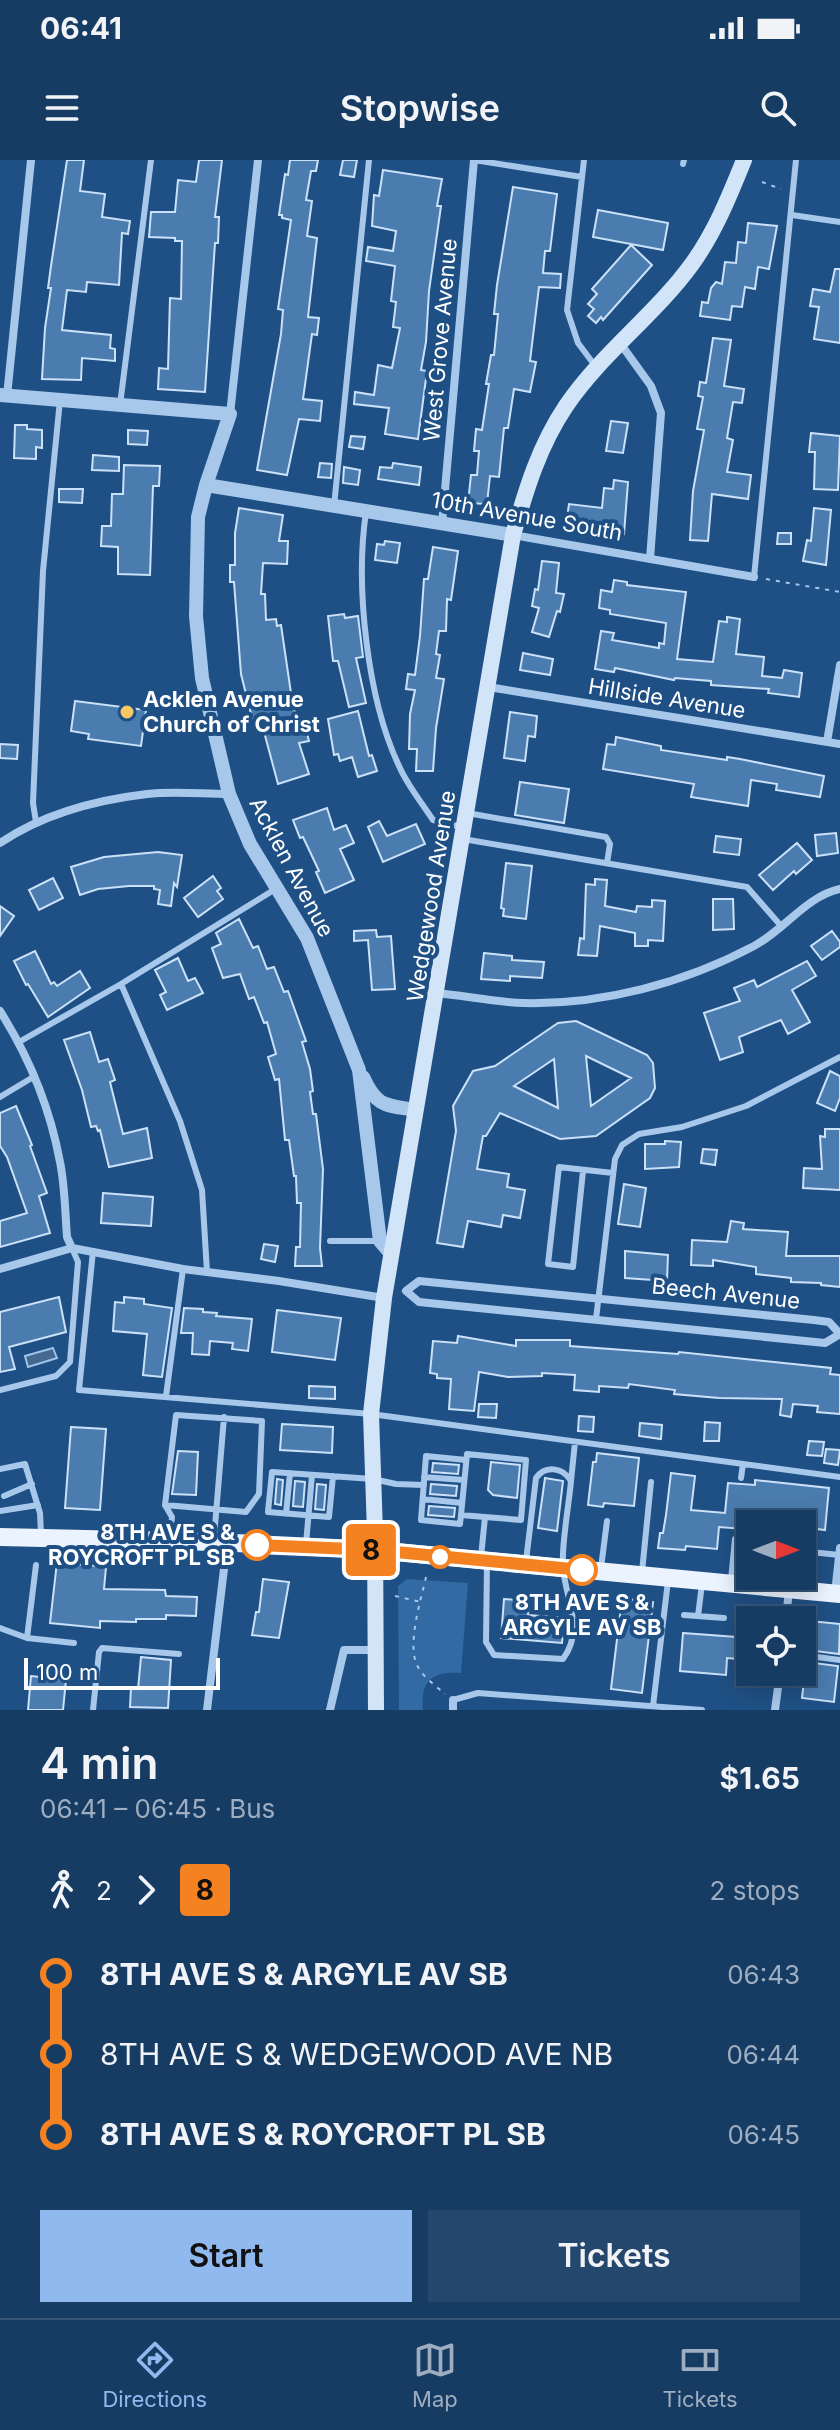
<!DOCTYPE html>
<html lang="en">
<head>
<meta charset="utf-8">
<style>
	:root { --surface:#173c64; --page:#24476d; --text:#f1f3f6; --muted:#9eadbf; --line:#365678; --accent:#90b9f0 }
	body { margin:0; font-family:Inter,sans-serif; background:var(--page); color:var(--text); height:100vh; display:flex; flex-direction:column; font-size:30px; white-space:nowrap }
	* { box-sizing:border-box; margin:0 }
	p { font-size:26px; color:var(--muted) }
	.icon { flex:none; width:44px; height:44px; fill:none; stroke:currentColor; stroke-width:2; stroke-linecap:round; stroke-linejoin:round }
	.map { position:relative; height:1550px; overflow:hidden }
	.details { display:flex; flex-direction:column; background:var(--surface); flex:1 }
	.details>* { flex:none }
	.badge { padding:0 16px; border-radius:6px; font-size:28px; line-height:52px }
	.needle { width:52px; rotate:90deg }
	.fabs { position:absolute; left:736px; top:1350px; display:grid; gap:16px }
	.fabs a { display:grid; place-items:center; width:80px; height:80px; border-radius:0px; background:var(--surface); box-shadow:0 4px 20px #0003,0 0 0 2px var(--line); font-size:40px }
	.scale { position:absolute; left:24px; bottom:20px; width:196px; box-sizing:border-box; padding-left:8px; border:4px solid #fff; border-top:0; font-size:22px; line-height:28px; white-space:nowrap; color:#fff; -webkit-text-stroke:6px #1f5085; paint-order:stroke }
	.map>.badge { position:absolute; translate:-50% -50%; box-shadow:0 0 0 4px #fff }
	.legs { display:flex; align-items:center; gap:12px; height:88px; padding:0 40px; font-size:26px }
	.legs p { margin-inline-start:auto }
	.overview { display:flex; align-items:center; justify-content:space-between; height:136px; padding:0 40px }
	h1 { font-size:44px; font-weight:600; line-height:60px }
	.action { display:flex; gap:16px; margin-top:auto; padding:16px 40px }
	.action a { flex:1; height:92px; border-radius:0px; background:var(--accent); color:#111; font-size:32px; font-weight:600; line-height:92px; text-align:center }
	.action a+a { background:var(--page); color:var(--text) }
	ul { padding:0 40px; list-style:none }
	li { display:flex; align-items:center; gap:28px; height:80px; font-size:30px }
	li i { display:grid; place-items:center; width:12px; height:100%; margin:0 10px; background:currentColor }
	li i::after { content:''; width:20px; height:20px; margin:-10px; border:6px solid; border-radius:50%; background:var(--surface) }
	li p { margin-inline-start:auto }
	li:first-child i { background:linear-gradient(#0000 50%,currentColor 0) }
	li:last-child i { background:linear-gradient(currentColor 50%,#0000 0) }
	.status { display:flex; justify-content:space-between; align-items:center; height:56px; padding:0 40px; background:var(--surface); direction:ltr }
	.status svg { height:22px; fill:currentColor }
	header { display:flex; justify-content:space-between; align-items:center; height:104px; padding:0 40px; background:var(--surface); font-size:36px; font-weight:600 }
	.dock { display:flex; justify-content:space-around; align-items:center; height:112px; border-top:2px solid var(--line); background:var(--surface); font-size:22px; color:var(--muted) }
	.dock a { display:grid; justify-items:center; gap:4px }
	.dock .selected { color:var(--accent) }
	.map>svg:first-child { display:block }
	.green { fill:#326aa3 }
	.water { fill:#44688e; stroke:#9ac4ec; stroke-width:2 }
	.building { fill:#4b7cb0; stroke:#cbe1f7; stroke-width:2; fill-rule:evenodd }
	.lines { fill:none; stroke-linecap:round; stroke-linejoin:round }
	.path { stroke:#a7c8ea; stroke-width:2; stroke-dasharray:4 6; stroke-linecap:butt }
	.service { stroke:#a7c8ea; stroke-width:6 }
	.minor { stroke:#a7c8ea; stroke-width:8 }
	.tertiary { stroke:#a7c8ea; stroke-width:14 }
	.secondary { stroke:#d2e4f8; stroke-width:16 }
	.primary { stroke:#ebf3fe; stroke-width:18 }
	.line-1-casing { stroke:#fff; stroke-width:18 }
	.line-1 { stroke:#f58220; stroke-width:12 }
	.poi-dot { fill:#f9c866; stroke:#1f5085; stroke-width:3 }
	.stop-1-dot { fill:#fff; stroke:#f58220; stroke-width:4 }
	.labels { text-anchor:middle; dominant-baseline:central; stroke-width:8; stroke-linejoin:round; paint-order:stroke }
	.street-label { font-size:22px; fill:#fff; stroke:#1f5085 }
	.poi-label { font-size:22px; font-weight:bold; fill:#fff; stroke:#1f5085; text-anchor:start }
	.stop-label { font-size:22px; font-weight:bold; fill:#fff; stroke:#1f5085; text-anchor:end }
</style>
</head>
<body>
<div class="status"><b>06:41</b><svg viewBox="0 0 49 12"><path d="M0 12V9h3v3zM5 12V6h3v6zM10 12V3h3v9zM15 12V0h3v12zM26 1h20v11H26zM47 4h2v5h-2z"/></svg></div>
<header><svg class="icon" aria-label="menu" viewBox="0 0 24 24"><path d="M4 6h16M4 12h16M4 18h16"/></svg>Stopwise<svg class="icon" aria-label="search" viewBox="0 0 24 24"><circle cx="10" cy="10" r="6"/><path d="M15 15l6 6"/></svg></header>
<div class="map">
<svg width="840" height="1550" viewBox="0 0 840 1550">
	<rect width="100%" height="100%" fill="#1f5085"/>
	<!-- green -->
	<path class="green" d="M407,1419l61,4 -7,90c-28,-2 -41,7 -38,37h-24l-1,-124z"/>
	<!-- water -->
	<path class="water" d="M53,1188l4,10 -29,9 -3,-11z"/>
	<!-- building -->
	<path class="building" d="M67,0h17l-4,31 25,3 -3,23 28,4 -2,13 -6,-1 -3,52 -32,-3 -1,10 -19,-2 -5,40 49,5 -1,13 5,1v12l-33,-3 -1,22 -39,-1 3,-51 6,-40h-3l3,-22z
		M199,0h23l-7,57h4l-1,26h-3l-10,149 -47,-3 1,-21 9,1 2,-71 11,1 1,-58h-7v-3l-26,-1 2,-25h24l3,-32 18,2z
		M290,0h28l-2,11h-5l-5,29 6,1 -5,35 10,2 -9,79 11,1 -2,17 -5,-1 -9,65 19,2 -2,20 -21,-2 -12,56 -30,-5 24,-136 2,-24 -5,-1 13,-89 -9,-2v-3h-3l6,-41 3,1z
		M343,0h14l-3,17 -14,-2z
		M383,10l59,9 -5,27h4l-12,85 -3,51 -5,28 6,1 -9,68 -33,-5 4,-26 -35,-4 1,-12 19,3 4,-30 14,3 8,-40 -7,-1 3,-25 -5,-1 4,-35 -29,-5 2,-14 25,4 3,-20 -24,-5 2,-31 5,1z
		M513,27l44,7 -7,57h-5l-2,22 18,1 -1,14 -21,-1 -9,74 6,1 -6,30 -16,-3 -6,39h-4l-5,49 -9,-1 -3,28 -19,-1 3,-28h6l2,-24h-5l2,-22 6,1 7,-46h-3l5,-29h3l4,-41h-4l3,-29z
		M598,50l70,13 -5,27 -70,-13z
		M748,63l29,3 -8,43 -11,-2 -3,22 -10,-2 -3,20 -10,-1 -2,14 -30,-4 2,-14 6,1 3,-15 5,-6 6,2 3,-22 11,1 2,-21 8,1z
		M631,85l21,20 -49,55 -2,-3 -5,6 -8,-7 6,-7 -6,-5 9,-10 -5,-5z
		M835,109h5v74l-26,-4 5,-32 -9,-1 3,-17 17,3z
		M713,178l18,2 -7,46 20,3 -2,14 -9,-1 -6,36 6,2 -6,32 24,3 -3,24 -36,-5 -4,47 -18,-1 3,-49 11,-61 -7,-1 6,-32 -5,-1 2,-14 6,1z
		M611,261l17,2 -5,30 -17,-2z
		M15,265h12v4l15,1v18l-6,-1v12l-22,-1z
		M128,270l20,1 -1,14 -19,-1z
		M811,273l29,3 -2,54 -24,-1 1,-37h-6z
		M351,276l14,1 -2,12 -14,-2z
		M93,295l26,2v14l-27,-1z
		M320,303l12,1 -1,14 -13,-1z
		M393,303l28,4 -2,18 -41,-6 2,-12 12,1z
		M124,305l36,1 -1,20h-6l-3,89 -32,-1v-27l-17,-1 1,-20h9l1,-32h11z
		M344,307l16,3 -2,15 -15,-2z
		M614,320l14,2 -4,52 -58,-9 3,-21 33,4 2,-20 9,1z
		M59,329h24l-1,14 -23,-1z
		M239,348l44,7 -4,26h9l-1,23 -24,-1 -2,31h4l1,26 10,-1 1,7 4,-1 11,75 7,28 6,-2 4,15 -10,2 10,31 -31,10 -15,-56 -8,2 -14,-56 -7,-92h-4v-17h5v-32z
		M814,348l17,2 -5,55 -23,-4 4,-21 4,1z
		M778,373h13v11h-14z
		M385,381l15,2 -3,20 -22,-3 2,-16 7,1z
		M433,387l25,4 -7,49 -4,-1 -1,32h-7l-3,23 4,1 -4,23 8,1 -8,49 -3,43h-17l1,-22h-8l1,-35 5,-24 -9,-1 2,-15 7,1 5,-39 4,-57h4z
		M542,401l17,2 -3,30 8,1 -4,18 -3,-1 -8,26 -17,-5 7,-24 -7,-2 3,-17 3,1z
		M614,420l13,2v3l59,7 -9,67 36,3 6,-41 8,1v-5l13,2 -4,35 28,3 -2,19 20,2 2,-8 18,3 -3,24 -31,-4 1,-4 -58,-4v-4l-36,-3 -1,2 -59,-12 -1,4 -19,-3 6,-38 13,2 -2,7 47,8v-5l5,1 2,-21 -56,-9v-4l-11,-2 2,-18 11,2z
		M344,454l1,4 13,-2 5,41 -7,1 10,45 -17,4 -11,-46h-5l-5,-45z
		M523,493l30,6 -3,16 -30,-5z
		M75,541l71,9 -5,36 -53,-7 1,-5 -18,-3z
		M358,551l11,45 3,-1 5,16 -19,6 -6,-20 -12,4 -2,-7 -4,1 -6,-36z
		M510,552l27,4 -2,21 -7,-1 -3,25 -21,-3z
		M616,577l45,9v4l66,10v-3l13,2 84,17 -4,21 -44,-7 1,-6 -26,-4 -3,26 -57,-9 3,-13 -91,-15 4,-25 8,1z
		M0,584l18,1 -1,14 -17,-1z
		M520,622l49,7 -5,34 -49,-8z
		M327,648l7,22 12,-5 8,18 -14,6 14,31 -29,13 -9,-21 3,-1 -16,-34 -3,1 -7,-18z
		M379,661l8,15 29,-12 9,20 -42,18 -15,-35z
		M836,673l2,20 -21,3 -2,-21z
		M716,676l25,3 -2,16 -25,-3z
		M797,683l15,17 -16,14 -2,-3 -21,19 -14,-15z
		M158,692l24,3 -5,32 -3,-4 -3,23 -13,-2 2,-14 -6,-1v-3h-25l-31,3 -18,6 -9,-28 33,-10z
		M506,703l26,3 -6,53 -23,-3 1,-7 -3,-1z
		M213,716l8,12 -4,3 6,8 -25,18 -14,-19z
		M53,718l10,20 -24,12 -10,-20z
		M595,719l12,1 -2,26 31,6 1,-6 15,1v-7l13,1 -2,40 -15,-1v6h-13v-13l-35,-7 -3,30 -19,-1 2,-17 4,1 2,-55 9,1z
		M713,739h20l1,30 -21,1z
		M0,746l14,10 -14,20z
		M239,759l14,29 5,-2 9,23 7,-2 10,25 4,-1 18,50 -4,1 8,27 3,22 -3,1 3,22h3l7,55 -3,79 2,18h-27l1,-19h4l1,-44h-4l-1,-27h-2l-5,-36h-4l-6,-61 -4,1 -7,-23 8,-3 -9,-32 -3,1 -10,-26 -5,2 -9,-25 -17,4 -11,-30 9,-4 -5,-11z
		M376,770l1,7 14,-1 4,53 -23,1 -4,-50 -14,1v-10z
		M832,771l8,11v5l-18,13 -11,-14z
		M35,791l16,33 3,-2 3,4 23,-15 10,17 -42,29 -20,-33 -2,1 -12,-24z
		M484,793l28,3v4l32,2 -2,16 -32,-2v5l-29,-2z
		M178,798l10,23 7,-3 8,15 -36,17 -7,-15 6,-3 -11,-22z
		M807,801l9,15 -24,14 18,32 -22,12 -7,-14 -42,17 4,15 -23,8 -16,-47 36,-12 -6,-13 20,-8 3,7z
		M576,861l71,34 6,8 2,25 -5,10 -54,38 -36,3 -60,-26 -14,23h-3l-6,33 32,5 -2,13 18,3 -5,28 -17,-3 -2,12 -33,-6 -5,26 -26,-4 19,-112 -3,-25 20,-35 22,-5 63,-43zM586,896l45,22 -40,28zM554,899l4,49 -44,-22z
		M90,872l9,30 9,-3 7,21 -5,2 13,52 24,-6 5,30 -43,9 -9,-37 -2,1 -2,-5 -5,1 -9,-37 -18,-50z
		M830,911l10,5v22l-5,13 -18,-8z
		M16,946l16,39 -2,1 17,47 -8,3 11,37 -50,14v-26l27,-8 -20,-56 -7,-11v-33z
		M825,969h15v61l-37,-2 1,-20 18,1 -2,-33 5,1z
		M665,981l16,1 -2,25 -34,2v-25h20z
		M703,989l14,1 -2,15 -14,-2z
		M624,1024l22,4 -6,39 -22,-3z
		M103,1033l50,4 -2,29 -50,-3z
		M731,1061l13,2 -1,6 45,3 -2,24h54v31l-19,-2v-2l-30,-1v-4l-35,-4v-7l-43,-7v6l-22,-1 1,-25 35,2z
		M264,1084l14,2 -3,16 -14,-3z
		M625,1091l43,4 -1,26 -42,-3z
		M59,1137l7,35 -57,15 6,22 -15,3v-60z
		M124,1137l20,2v5l28,4 -10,69 -19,-2 4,-41 -34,-3 2,-29 9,1z
		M184,1148l19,1v3l14,1 -1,3 36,3 -4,32 -16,-2 1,-6 -23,-2 -1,14 -17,-1 1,-21h-12z
		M277,1150l64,8 -6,42 -63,-8z
		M458,1176l58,10v-6h54v6l108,8 1,-2 152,16 -1,6 10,1v39l-23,-2 1,-6 -25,-2 -2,13 -11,-2 2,-16 -63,-1 -45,-4 1,-4 -46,-6 -1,4 -29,-2v6l-25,-2 1,-15 -33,-2v3l-34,1 -29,-5 -5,39 -25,-2 2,-30 -14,-1v-4l-7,-1 3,-32 24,2z
		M309,1226l26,1v12l-26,-1z
		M479,1244h18l-1,14 -18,-1z
		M579,1256l15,1 -1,15 -15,-1z
		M705,1262l15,1 -1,18h-15z
		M640,1263l22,2 -1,14 -22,-3z
		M282,1264l51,3 -1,26 -52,-3z
		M71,1267l35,2 -6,81 -35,-2z
		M809,1281l15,1 -2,14 -15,-1z
		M826,1289l14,1 -2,15 -14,-2z
		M178,1291l20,1 -2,43 -24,-1z
		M597,1293l42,5 -5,48 -30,-3 -1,4 -15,-2 5,-43h3z
		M491,1302l29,3 -3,33 -24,-3 -5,-5z
		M433,1303l26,2 -1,9 -26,-2z
		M671,1313l24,3 -4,34 34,3 3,-30 27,2v-5l74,8 -4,42 -23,-3v-3l-57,-3 -1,8 -25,-2 -2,22 -31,-3 -1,4 -27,-2 2,-15h3l3,-18z
		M545,1318l18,3 -6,50 -19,-3z
		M277,1319l6,1 -2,25 -6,-1z
		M295,1321l10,1 -2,25 -10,-1z
		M317,1324l9,1 -2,25 -9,-1z
		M431,1324l26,2 -1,10 -26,-2z
		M429,1346l26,2 -1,9 -26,-2z
		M57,1402l49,5 -2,22 61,1 1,6 31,1 -1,19 -30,-1v4h-30v3l-36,-1v7l-50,-5z
		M263,1419l26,3 -10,56 -27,-3 4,-23h3z
		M622,1438l31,4 -11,91 -31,-4z
		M504,1439l25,2 -1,14 36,3 -2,25 -61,-5z
		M810,1461l30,3 -1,30 -32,-4z
		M683,1473l67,5v22l-23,-2 -1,17 -46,-4z
		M141,1497l30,3 -3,48 -38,-1 1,-19 7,1z
		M806,1502l32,4 -4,36 -32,-4z
		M31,1516l35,4 -3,30h-35z"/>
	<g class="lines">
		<!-- path -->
		<path class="path" d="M762,22l19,7
			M766,419l74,13
			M426,1417c-5,23 -20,69 -8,90 6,11 18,19 27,27
			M395,1436l26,6"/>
		<!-- service -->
		<path class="service" d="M474,0l108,17
			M584,0l-17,150 11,33 18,24
			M683,4l1,-4
			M792,55l48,7
			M120,245l31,-245
			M334,346l35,-346
			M366,352c-11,74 1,188 34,256 8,18 22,35 33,52l28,7
			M754,417l42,-417
			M467,653l139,24 4,7 -3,19
			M36,662l-3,-19 10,-232 17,-171
			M463,679l284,48 35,40
			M121,824l59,137 22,69 5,82
			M19,882l102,-58 156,-96
			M0,937l35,-21
			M583,1011l-10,96 -25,-3 11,-97 54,6
			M330,1081h50
			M93,1091l-14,139 292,24 469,63
			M596,1159l19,-160 7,-14 17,-11 43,-7 64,-21 94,-49
			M0,1230l56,-14 14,-14 8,-100 -6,-14
			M166,1236l17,-127
			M0,1309l25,-5 15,49 1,21
			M333,1316l-4,41 -61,-5 4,-40 101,7 23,5 28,1
			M424,1317l40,3
			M741,1318l2,-14
			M571,1321l4,-39
			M4,1336l28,-12
			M423,1339l39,4
			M165,1345l81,7 13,-18 3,-73 -86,-6 -11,90 7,12 -2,21
			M0,1351l38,-6
			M286,1354l4,-41
			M461,1355l-1,9 -39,-4 5,-64 40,4
			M214,1378l10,-121
			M306,1384l6,-69
			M802,1391l37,4
			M481,1397l4,-40 36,3 5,-60 -59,-6 -6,61 24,2
			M487,1403l-1,79 8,13 69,4c22,-30 3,-58 0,-91 -2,-22 6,-63 8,-87 -8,-14 -26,-16 -35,-3l-10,83
			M601,1408l6,-47
			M642,1412l9,-90
			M731,1420l4,-41
			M684,1455l40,3
			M698,1456l4,-32
			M0,1468l27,10 47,5
			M27,1478l9,-73
			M802,1495l38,5
			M453,1540l25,-7 224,17
			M653,1546l15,-125
			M93,1550l6,-58 3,-4 77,6"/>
		<!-- minor -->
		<path class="minor" d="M620,183l31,43 10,27 -11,146
			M7,236l24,-236
			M230,254l28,-254
			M442,364l32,-364
			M513,375l241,42
			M488,527l352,57
			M827,582l13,-77
			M0,683c43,-29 96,-43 147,-49 27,-3 55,0 82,0
			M437,833c29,3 58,9 86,10 80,2 161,-20 231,-57 30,-16 53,-50 86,-57
			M0,851c29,46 50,97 60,151 5,24 5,50 7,75l5,11
			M0,1109l72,-21 111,21 96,12 105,17
			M419,1121l395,39 15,2 11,12 -15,9 -406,-41 -13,-11z
			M835,1433l5,-45
			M786,1460l3,-31
			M453,1540v10
			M207,1550l20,-166
			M330,1550l14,-60h32
			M775,1550l5,-38"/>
		<!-- tertiary -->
		<path class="tertiary" d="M0,235l230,19 -24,71 -8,32 -2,99 6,62 27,116 21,50 57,94 52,132 21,171 12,14
			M206,325l307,50
			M363,917c14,31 23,28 53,33"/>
		<!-- secondary -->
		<path class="secondary" d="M376,1550l-1,-178 -4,-118 13,-116 129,-763c13,-45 26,-89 53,-129 36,-53 89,-91 126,-142 23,-32 37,-67 52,-104"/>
		<!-- primary -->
		<path class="primary" d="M0,1377l214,5 161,8 465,44"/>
	</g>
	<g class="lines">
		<defs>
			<path id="line-1" d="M257,1385l118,5 207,20"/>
		</defs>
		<!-- line-1 casing -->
		<use href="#line-1" class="line-1-casing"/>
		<!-- line-1 -->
		<use href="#line-1" class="line-1"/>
	</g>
	<!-- markers -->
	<circle class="poi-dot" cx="127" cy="552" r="8"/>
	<g class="stop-1-dot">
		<circle cx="257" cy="1385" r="14"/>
		<circle cx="440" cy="1397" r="10"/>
		<circle cx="582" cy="1410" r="14"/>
	</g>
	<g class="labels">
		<!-- street labels -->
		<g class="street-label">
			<text transform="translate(440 180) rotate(-85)">West Grove Avenue</text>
			<text transform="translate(527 356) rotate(10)">10th Avenue South</text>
			<text transform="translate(667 538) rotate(9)">Hillside Avenue</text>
			<text transform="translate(292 707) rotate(62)">Acklen Avenue</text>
			<text transform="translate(431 736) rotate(-81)">Wedgewood Avenue</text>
			<text transform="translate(726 1133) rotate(6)">Beech Avenue</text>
		</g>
		<!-- poi labels -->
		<g class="poi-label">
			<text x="143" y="539">Acklen Avenue<tspan x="143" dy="25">Church of Christ</tspan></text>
		</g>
		<!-- stop labels -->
		<g class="stop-label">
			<text x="235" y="1372">8TH AVE S &amp;<tspan x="235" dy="25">ROYCROFT PL SB</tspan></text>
			<text x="582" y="1442" text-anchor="middle">8TH AVE S &amp;<tspan x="582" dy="25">ARGYLE AV SB</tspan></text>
		</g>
	</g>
</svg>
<div class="fabs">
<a><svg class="needle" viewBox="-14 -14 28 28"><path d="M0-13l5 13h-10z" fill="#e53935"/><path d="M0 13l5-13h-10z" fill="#9eadbf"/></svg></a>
<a><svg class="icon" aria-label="locate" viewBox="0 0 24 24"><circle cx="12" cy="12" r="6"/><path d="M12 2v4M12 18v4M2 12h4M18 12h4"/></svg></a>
</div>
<div class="scale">100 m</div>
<b class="badge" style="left:371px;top:1390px;background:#f58220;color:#111">8</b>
</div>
<section class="details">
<div class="overview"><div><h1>4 min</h1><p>06:41 – 06:45 · Bus</p></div><b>$1.65</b></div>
<div class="legs"><svg class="icon" aria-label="walk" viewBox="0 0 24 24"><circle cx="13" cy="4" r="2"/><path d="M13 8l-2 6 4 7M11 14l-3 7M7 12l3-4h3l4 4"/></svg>2<svg class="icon" aria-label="forward" viewBox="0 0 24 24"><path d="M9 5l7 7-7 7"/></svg><b class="badge" style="background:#f58220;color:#111">8</b><p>2 stops</p></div>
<ul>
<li><i style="color:#f58220"></i><b>8TH AVE S &amp; ARGYLE AV SB</b><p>06:43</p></li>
<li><i style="color:#f58220"></i><span>8TH AVE S &amp; WEDGEWOOD AVE NB</span><p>06:44</p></li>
<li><i style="color:#f58220"></i><b>8TH AVE S &amp; ROYCROFT PL SB</b><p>06:45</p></li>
</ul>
<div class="action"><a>Start</a><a>Tickets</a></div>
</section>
<nav class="dock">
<a class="selected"><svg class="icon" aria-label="directions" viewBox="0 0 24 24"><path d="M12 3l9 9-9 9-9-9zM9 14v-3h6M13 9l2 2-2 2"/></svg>Directions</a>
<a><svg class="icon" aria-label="map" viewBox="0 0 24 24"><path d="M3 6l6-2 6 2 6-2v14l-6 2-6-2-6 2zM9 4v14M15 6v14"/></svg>Map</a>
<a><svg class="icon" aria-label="tickets" viewBox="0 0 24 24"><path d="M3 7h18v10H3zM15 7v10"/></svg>Tickets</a>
</nav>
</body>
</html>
